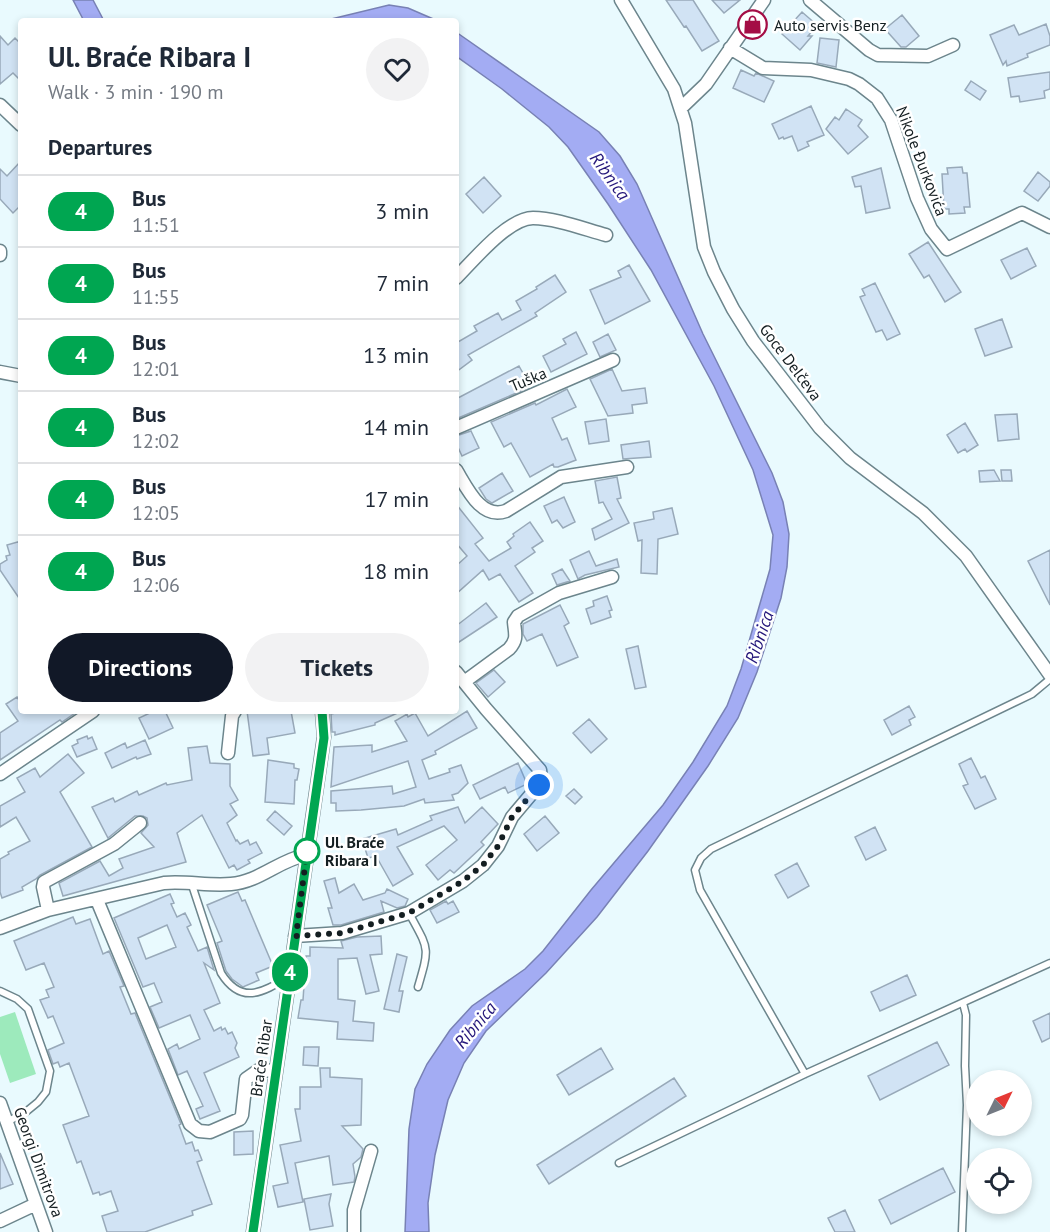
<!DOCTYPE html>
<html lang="en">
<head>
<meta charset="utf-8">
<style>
	:root { --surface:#fff; --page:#f2f2f3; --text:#1f2937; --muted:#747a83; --line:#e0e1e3; --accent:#111827 }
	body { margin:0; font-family:"PT Sans",sans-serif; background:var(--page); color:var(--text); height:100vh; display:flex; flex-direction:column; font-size:22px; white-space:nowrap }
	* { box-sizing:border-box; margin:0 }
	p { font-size:20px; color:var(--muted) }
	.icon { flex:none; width:33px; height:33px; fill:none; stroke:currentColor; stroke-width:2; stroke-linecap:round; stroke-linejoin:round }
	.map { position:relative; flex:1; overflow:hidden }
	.sheet { position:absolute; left:18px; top:18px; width:441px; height:696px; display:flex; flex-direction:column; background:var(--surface); border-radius:6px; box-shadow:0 3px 9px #0003 }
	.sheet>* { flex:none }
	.badge { padding:0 12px; border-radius:20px; font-size:21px; line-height:39px }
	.needle { width:39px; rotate:47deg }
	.fabs { position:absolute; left:966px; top:1070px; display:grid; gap:12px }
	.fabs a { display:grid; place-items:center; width:66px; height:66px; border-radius:50%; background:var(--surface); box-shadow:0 3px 9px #0003; font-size:30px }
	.you { position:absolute; width:30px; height:30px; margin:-15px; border:4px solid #fff; border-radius:50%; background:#1a73e8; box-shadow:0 0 0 9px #1a73e833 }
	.map>.badge { position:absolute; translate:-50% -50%; box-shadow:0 0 0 3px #fff }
	h2 { padding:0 30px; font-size:22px; line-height:54px }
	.round { display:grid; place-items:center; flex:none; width:63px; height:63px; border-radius:32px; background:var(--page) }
	.overview { display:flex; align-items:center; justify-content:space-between; height:102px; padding:0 30px }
	h1 { font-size:28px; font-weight:700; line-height:45px }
	.cta { display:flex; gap:12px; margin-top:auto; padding:12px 30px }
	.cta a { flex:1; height:69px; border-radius:36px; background:var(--accent); color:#fff; font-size:24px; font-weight:700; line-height:69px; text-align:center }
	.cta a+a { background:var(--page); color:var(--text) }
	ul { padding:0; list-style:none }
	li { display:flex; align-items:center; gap:18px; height:72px; padding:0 30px; border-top:2px solid var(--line) }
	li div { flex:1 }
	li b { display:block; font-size:22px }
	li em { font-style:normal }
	li .badge { min-width:66px; font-weight:700; text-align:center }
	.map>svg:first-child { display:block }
	.pitch { fill:#9deabc }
	.water { fill:#a3acf3; stroke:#7881b4; stroke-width:1.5 }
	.building { fill:#d1e3f4; stroke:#98a9b9; stroke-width:1.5; fill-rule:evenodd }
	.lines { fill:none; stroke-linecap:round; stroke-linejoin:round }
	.lane-casing { stroke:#6c858c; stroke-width:9 }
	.street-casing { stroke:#6c858c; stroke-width:15 }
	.lane { stroke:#fff; stroke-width:6 }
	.street { stroke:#fff; stroke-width:12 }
	.line-casing { stroke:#fff; stroke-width:14 }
	.line { stroke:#00a651; stroke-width:9 }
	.walk { stroke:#141e21; stroke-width:6; stroke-dasharray:0 10.8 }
	.stop-dot { fill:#fff; stroke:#00a651; stroke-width:3 }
	.labels { text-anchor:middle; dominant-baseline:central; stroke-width:5; stroke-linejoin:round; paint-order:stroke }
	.poi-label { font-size:16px; fill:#141e21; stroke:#fff; text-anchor:start }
	.street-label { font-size:16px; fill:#141e21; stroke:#fff }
	.stop-label { font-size:16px; font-weight:bold; fill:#141e21; stroke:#fff; text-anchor:start }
	.water-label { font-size:18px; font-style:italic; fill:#24167a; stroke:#fff }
</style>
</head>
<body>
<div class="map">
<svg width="1050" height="1232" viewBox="0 0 1050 1232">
	<rect width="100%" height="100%" fill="#e9fafe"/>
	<!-- pitch -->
	<path class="pitch" d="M15,1012l21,62 -26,9 -10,-29v-37z"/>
	<!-- water -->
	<path class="water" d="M73,0h20l11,21h-20z
		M389,5l19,3 30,13h-115z
		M456,32l143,100 21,24 17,28 66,150 69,139 11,29 6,32 -2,33 -6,31 -24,74 -19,46 -30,48 -60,85 -51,66 -51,56 -60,58 -22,32 -16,37 -13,55 -7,48 1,29h-24l4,-103 6,-40 12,-25 23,-34 22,-24 53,-37 18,-18 48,-61 72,-85 30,-43 34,-56 14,-37 29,-100 3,-34 -20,-65 -39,-84 -63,-116 -43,-66 -40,-57 -19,-20 -47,-38 -46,-33z"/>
	<!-- building -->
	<path class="building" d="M666,0h27l26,41 -17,10 -16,-25 -2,1z
		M712,0h28l-16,13z
		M802,12l15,13 -9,11h4l-12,14 -18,-16z
		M902,15l17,21 -13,11h-5l-16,-18z
		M1046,24l4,12v9l-23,9 1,3 -21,9 -1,-5 -3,4 -13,-30 24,-10 5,10z
		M0,36l8,9 7,-7 6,6v37l-8,-8 -13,11z
		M820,38l19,2 -3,27 -19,-4z
		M741,70l13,6 2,-3 18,8 -10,21 -31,-14z
		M1050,72v17l-6,2 1,7 -25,4 -1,-6 -8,1 -3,-19z
		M971,81l15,10 -6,9 -15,-10z
		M811,106l13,29 -17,7 2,4 -11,5 -6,-15 -8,3 -1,-2 -4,2 -7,-15z
		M846,109l16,11 -4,6 10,11 -20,17 -22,-25 9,-12 4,3z
		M21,161v44l-8,8 -13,-14v-30l7,7z
		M962,167l1,6h4l3,34h-6l1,6 -16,1v-5h-5l-2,-35h6l-1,-6z
		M881,168l9,40 -24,5 -5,-27 -6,1 -3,-10z
		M1038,172l12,10v4l-12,15 -14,-10z
		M484,177l17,19 -18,17 -17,-19z
		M928,242l33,50 -16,10 -16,-27 -5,3 -15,-24z
		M1027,248l9,18 -25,13 -10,-19z
		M629,265l21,36 -45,23 -15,-34 31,-13 -3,-6z
		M555,275l11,17 -31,21 2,3 -69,39 4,5 -16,12v-33l2,3 19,-11 -3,-5 24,-13 4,7 19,-10 -5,-9 21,-12 -1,-2z
		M875,283l25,51 -13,6 -5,-10 -6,2 -16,-35 5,-2 -3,-6z
		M1002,319l10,28 -27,9 -10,-27z
		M576,332l11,22 -36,18 -8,-16 23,-12 -3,-5z
		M608,334l8,16 -16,7 -7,-15z
		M519,366l10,18 -3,1 2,3 -72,31v-20z
		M612,369l10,22 23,-3 2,15 -15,2 1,8 -25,3 -18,-37z
		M567,389l9,18 -24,11 10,22 5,-2 9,22 -18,7h-4l-1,-3 -23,13 -19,-34 -7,4 -13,-25 44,-19 1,2z
		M1017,414l2,25 -21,2 -3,-26z
		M606,419l3,22 -20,3 -4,-22z
		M965,423l13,22 -11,7 -2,-3 -7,4 -11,-18z
		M471,431l8,17 -17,8 -6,-13v-7z
		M649,441l2,16 -28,2 -2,-14z
		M994,470l6,11 -20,1 -1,-11z
		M1001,470h10l1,11h-10z
		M502,473l11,18 -21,12 -6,-4 -7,-11z
		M617,477l4,21 -4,1 12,24 -34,17 -3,-11 20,-10 -9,-17 -4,1 -4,-22z
		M564,497l11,25 -12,6 -6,-8 -5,3 -8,-17z
		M456,504l27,34 -8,6 14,17 22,-13 -4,-6 7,-6 -1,-2 17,-12 13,19 -11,7 3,4 -20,14 18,27 -14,9 -19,-28 -11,6 -6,-10 -27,24v-28l11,-10 -11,-13z
		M672,508l6,26 -20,5 -1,35 -16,-1 1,-33 -4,1 -4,-18 20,-4 -1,-7z
		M21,541v60l-21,-31v-6l7,-4 -1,-4 4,-1 -3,-10z
		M1050,550v55l-22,-44z
		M589,551l7,15 21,-7 2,8 -34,8 -7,4 -8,-19z
		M562,569l8,12 -13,4 -5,-11z
		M607,596l5,14 -3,1 2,6 -20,7 -5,-15 8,-3 -1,-5z
		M486,603l11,14 -41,27v-18z
		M560,605l9,18 -5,3 14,31 -21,9 -15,-32 -15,7 -4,-7v-10z
		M638,646l8,41 -11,2 -9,-40z
		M494,670l11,12 -17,15 -12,-14z
		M17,697l4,6v8h57l-16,11 -2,-2 -60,40v-27l18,-12 -12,-17z
		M909,706l6,11 -6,3 2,5 -19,10 -8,-15z
		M154,711h11l8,17 -24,11 -10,-21z
		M247,711h44l4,22 -28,5 2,16 -16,2z
		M344,711h58l-27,12v2l-40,10v-3h-3l-1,-18z
		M467,711l10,17 -42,23 1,3 -14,6 7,19 21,-7 -1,-3 12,-4 7,18 -10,10 -6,2 2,5 -29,3 -1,-4 -20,7 -43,4 -25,1v-8h-5v-12l61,-5 1,8 23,-7 -8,-26 -77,26 3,-40 38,-2v7l35,-11 -12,-20 12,-7 1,3 7,-4 13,23z
		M589,719l18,20 -16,14 -18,-20z
		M87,736l1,3 4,-2 5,12 -20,8 -5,-11 6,-3 -1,-3z
		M145,740l6,14 -14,5 -1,-2 -24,11 -7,-15 20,-10 2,5z
		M207,746l3,17 20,1v22l8,14 -8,4 7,11 -10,8 9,18 1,-1 3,4 8,-4 2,5 6,-3 6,11 -14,7 2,3 -13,7 -3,-5 -5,3 -27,-53 -25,18 9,29 -123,34 -4,-13 41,-22 9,15 14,-8 -4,-9 35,-12 -13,-14 7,-8 -1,-7 -4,-2h-8l-27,22 -16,-31 21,-9 2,4 22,-11 2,4 27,-12 1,2 25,-5 -4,-32z
		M68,754l16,19 -24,19 32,55 -52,28 -4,4 -14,8 1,3 -21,8 -2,-6v-33l9,-5 -1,-2 22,-11 -14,-24 -16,10v-21l25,-14 -8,-14 18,-10 5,9z
		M971,758l10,20 4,-2 11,23 -21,10 -12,-23 5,-2 -9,-20z
		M268,760l26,4v4l5,1 -2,11h-2l-1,24 -29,-2z
		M518,763l9,21 -19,9 -3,-6 -25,12 -7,-14z
		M574,789l8,8 -7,7 -9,-8z
		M458,807l7,16 17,-16 16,17 -17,18 3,3 -30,28 -4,-3 -12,10 -12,-15 31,-25 -13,-14 -47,21 16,27 -20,12 -17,-30 -8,2 -6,-19 34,-10 2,6 34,-15 -2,-4z
		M275,811l17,15 -8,9 -17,-15z
		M545,816l14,17 -22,18 -13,-17z
		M875,827l11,23 -20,10 -11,-23z
		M797,863l12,23 -21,12 -13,-23z
		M335,878l4,15 15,-9 9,16 22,-7 2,-4 21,10 -3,7 -8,2 -16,-7 3,11 -43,13h-8l-5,-17h4l-8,-27z
		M238,892l4,9 3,-1 28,66 -17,7 3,7 -16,7 -11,-8 -6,-8 -9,-28 5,-2 -15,-36z
		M170,894l4,9 -3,1 6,13 8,-4 6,12 -4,2 11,24 9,-4 7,23 -10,-7 16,40 -16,7 10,21 7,-4 1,3 3,-2 3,6 4,-2 5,11 -2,5 4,9 -35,16 16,38 -20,8 -4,-10 7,-3 -16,-35 -9,4 -10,-26 9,-5 2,5 21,-10 -10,-24 -31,13 -9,-21 12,-5 -8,-19 -11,4 -29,-69zM167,925l9,22 -30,12 -8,-21z
		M446,901l2,3 5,-3 6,11 -22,11 -7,-13z
		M73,917l3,7 14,-5 13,35 6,-3 15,35 -4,1 11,27 4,-1 46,111 -2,1 7,19 6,-2 3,9 3,-1 4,10 -5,2 15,42 -20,7 1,4 -48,17h-38l-5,-16 16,-5 -7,-20 -11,4 -1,-3 -6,2 -12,-33 -4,2 -14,-38 26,-9 -20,-53 -9,4 -2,-5 -5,2 -5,-14 16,-7 -11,-27 -5,2 -8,-18 9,-3 -3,-7 8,-3 -10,-24 -18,7 -12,-29z
		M381,936l1,18 -12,1 9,36 -13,3 -9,-36 -19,1v40l17,2 -2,20 21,2 -1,18 -36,-2 1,-17 -40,-4 3,-18h2l3,-44h4v-9l33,1 -2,-7 16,-4z
		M397,954l10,3 -8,34h4l-4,21 -15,-3z
		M907,975l9,20 -36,16 -9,-19z
		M1050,1013v25l-8,4 -9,-21z
		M937,1042l12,23 -69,35 -12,-24z
		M304,1047h15l-1,19 -15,-1z
		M601,1048l12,21 -44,26 -12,-20z
		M320,1068h10v9l32,2 -1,46 -19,1 21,23 -2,8 -8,7 2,13 -1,5 -21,3 -4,-29 -34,7 8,39 -25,5 -5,-21 15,-3 -8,-38 21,-4 -6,-32h5v-22h21z
		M674,1078l12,18 -137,88 -12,-19z
		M253,1131v23l-19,1v-23z
		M0,1153l13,31 -13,5z
		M943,1168l12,24 -64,32 -12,-24z
		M331,1194l-2,10 4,22 -23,4 -6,-31z
		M845,1210l10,22h-20l-7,-14z"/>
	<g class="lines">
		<defs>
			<path id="lane" d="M191,882l30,91c20,32 41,20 67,4
				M409,913c20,37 21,33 9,74
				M0,991l17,8 11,10 22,62 -4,21 -8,10 -11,9 -20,11
				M805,1074l-105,-184 -5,-20 6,-12 10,-9 321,-155 18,-15
				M619,1163l186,-89 245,-111
				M962,1232l5,-127 -2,-39 1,-51 -3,-12"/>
			<path id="street" d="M621,0l53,89 11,34 19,124 10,25 19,37 20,32 67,87 30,30 73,55 43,43 84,119
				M810,0l59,50 9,5 50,1 25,-11
				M730,48l33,20 48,2 38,9 10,5 18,14 14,22 26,78 14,31 16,20 75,-36 28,14
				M0,105l21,20
				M681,108l25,-24 58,-84
				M0,251v4
				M456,278c17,-17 52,-60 77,-60 22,0 51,11 73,17
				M0,372l21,4
				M456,428l157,-68
				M456,470c11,18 25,50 50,41l55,-34 66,-10
				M464,682l45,-33c9,-10 6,-15 5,-27l4,-6 41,-23 53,-16
				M228,753l4,-37 3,-5
				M0,774l93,-63
				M97,900l93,224 9,7 11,1 30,-13 2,-4 4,-36 13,-9 17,1
				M48,910l-5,-23 1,-5 70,-38 26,-21
				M0,928l48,-18 116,-27c23,-2 45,3 67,1 28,-2 48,-24 75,-29
				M295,936l47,-3 67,-20 54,-32 20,-16 15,-19 14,-29 27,-32 2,-7 -1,-8 -54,-61 -30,-37
				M0,1103l46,129
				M0,1221l36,-17
				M253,1232l71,-495 -2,-26
				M354,1232v-22l17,-59"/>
		</defs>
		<!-- lane casing -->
		<use href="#lane" class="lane-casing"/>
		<!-- street casing -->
		<use href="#street" class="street-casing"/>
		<!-- lane -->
		<use href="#lane" class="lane"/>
		<!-- street -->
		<use href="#street" class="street"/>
	</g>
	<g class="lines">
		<defs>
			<path id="line" d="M253,1232l71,-494 -2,-27"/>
		</defs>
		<!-- line casing -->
		<use href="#line" class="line-casing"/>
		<!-- line -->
		<use href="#line" class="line"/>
		<!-- walk -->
		<path class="walk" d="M307,851l-11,85 46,-3 67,-20 54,-32 20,-16 15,-19 14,-29 27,-32"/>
	</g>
	<!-- icons -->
	<defs>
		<symbol id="shop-ring" viewBox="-11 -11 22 22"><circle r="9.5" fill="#fff" stroke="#a40d45" stroke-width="1.5"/><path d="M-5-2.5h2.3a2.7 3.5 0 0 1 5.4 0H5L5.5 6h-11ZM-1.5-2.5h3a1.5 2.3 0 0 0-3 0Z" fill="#a40d45"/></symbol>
	</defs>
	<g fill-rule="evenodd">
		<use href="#shop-ring" x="736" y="8" width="33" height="33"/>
	</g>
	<!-- markers -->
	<circle class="stop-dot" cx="307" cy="851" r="12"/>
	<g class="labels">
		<!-- poi labels -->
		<g class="poi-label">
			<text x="774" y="25">Auto servis Benz</text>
		</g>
		<!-- street labels -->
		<g class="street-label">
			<text transform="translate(922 161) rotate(69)">Nikole Đurkovića</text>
			<text transform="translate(791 362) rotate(53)">Goce Delčeva</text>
			<text transform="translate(528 379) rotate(-23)">Tuška</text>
			<text transform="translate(261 1058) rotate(-82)">Braće Ribar</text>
			<text transform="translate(39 1162) rotate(70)">Georgi Dimitrova</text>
		</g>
		<!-- stop labels -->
		<g class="stop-label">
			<text x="325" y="842">Ul. Braće<tspan x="325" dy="18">Ribara I</tspan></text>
		</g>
		<!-- water labels -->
		<g class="water-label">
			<text transform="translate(610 176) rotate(54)">Ribnica</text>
			<text transform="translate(759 637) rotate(-71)">Ribnica</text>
			<text transform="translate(475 1025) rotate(-50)">Ribnica</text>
		</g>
	</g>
</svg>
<div class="fabs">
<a><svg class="needle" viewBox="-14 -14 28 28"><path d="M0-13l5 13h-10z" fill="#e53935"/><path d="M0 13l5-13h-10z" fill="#747a83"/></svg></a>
<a><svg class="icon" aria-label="locate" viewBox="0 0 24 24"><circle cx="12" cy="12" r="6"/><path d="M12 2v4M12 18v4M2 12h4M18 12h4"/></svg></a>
</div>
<div class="you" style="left:539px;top:785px"></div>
<b class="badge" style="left:290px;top:972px;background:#00a651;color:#fff">4</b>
<section class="sheet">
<div class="overview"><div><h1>Ul. Braće Ribara I</h1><p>Walk · 3 min · 190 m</p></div><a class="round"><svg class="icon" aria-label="heart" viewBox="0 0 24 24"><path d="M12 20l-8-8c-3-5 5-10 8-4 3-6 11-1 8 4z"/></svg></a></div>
<h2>Departures</h2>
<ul>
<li><span class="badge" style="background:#00a651;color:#fff">4</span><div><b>Bus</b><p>11:51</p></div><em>3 min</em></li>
<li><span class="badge" style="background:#00a651;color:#fff">4</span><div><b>Bus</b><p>11:55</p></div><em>7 min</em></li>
<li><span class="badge" style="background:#00a651;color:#fff">4</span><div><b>Bus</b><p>12:01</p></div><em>13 min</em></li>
<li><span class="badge" style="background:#00a651;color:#fff">4</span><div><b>Bus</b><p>12:02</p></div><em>14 min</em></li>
<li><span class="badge" style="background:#00a651;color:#fff">4</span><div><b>Bus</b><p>12:05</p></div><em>17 min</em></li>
<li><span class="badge" style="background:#00a651;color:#fff">4</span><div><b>Bus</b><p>12:06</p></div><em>18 min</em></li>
</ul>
<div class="cta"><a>Directions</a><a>Tickets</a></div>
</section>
</div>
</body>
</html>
